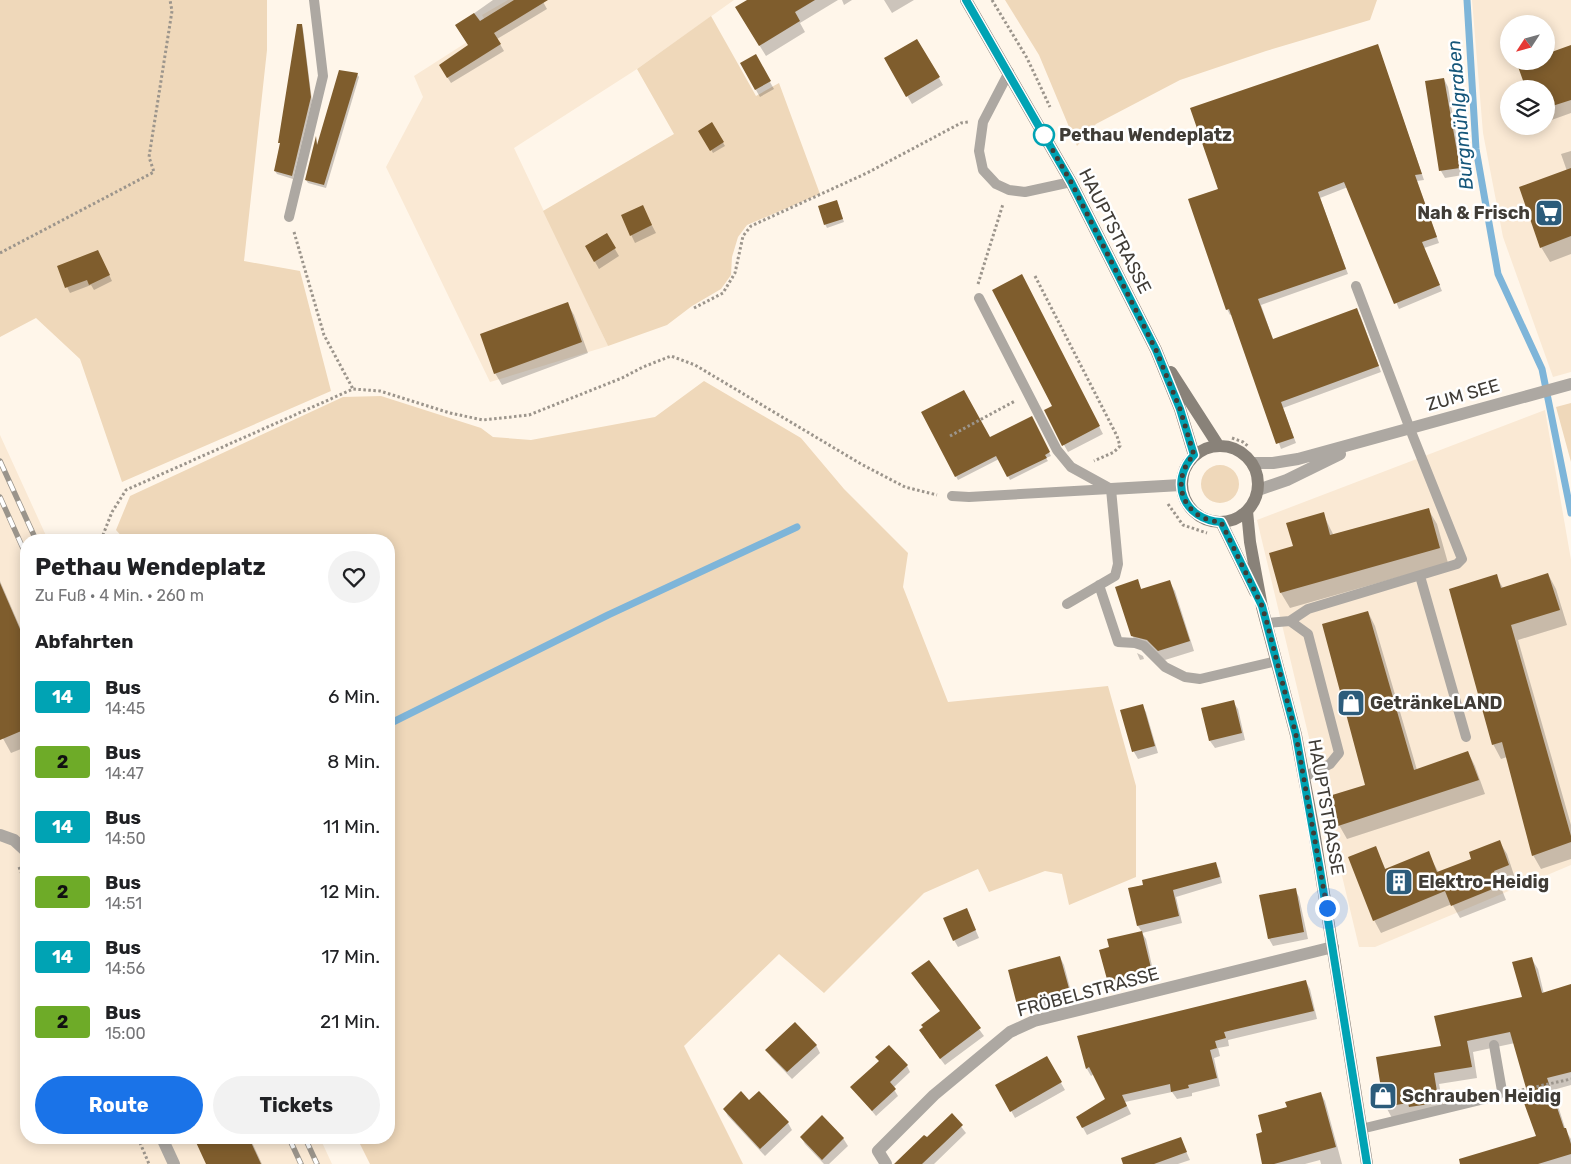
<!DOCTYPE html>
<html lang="de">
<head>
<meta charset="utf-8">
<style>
	:root { --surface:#fff; --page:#f2f2f2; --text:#202124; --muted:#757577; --accent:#1a73e8 }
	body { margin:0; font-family:Rubik,sans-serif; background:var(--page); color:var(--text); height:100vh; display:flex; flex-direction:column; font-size:19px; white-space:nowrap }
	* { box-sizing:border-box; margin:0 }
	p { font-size:16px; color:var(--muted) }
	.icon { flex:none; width:28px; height:28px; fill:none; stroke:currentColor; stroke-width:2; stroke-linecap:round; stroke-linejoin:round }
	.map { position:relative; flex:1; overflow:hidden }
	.drawer { position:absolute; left:20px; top:534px; width:375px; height:610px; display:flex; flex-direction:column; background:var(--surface); border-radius:20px; box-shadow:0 2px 12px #0003 }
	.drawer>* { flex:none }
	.badge { padding:0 10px; border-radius:4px; font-size:18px; line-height:32px }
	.needle { width:32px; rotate:234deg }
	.buttons { position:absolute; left:1500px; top:15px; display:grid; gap:10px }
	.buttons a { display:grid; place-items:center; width:55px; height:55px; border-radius:50%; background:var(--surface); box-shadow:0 2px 12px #0003; font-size:25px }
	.you { position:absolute; width:25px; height:25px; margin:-12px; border:4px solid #fff; border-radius:50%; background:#1a73e8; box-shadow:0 0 0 8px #1a73e833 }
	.map>.badge { position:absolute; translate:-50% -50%; box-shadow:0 0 0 2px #fff }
	h2 { padding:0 15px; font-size:19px; line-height:45px }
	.round { display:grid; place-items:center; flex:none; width:52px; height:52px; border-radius:26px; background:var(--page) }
	.headline { display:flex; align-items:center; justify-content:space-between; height:85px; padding:0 15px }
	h1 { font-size:24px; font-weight:700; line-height:38px }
	.action { display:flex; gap:10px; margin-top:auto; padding:10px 15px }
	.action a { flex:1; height:58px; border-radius:30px; background:var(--accent); color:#fff; font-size:20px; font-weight:700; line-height:58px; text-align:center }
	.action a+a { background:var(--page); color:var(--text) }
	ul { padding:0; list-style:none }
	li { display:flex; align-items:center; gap:15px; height:65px; padding:0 15px }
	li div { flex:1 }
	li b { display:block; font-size:19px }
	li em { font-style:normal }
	li .badge { min-width:55px; font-weight:700; text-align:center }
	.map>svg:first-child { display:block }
	.built { fill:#fae9d4; fill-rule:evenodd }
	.green { fill:#efd8ba }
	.shadow { fill:#0003 }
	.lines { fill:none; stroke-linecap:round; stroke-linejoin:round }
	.stream { stroke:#7eb5d9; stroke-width:7 }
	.building { fill:#7f5d2d }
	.path { stroke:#9c958c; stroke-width:3; stroke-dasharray:2.5 2.5; stroke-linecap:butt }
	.service { stroke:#ada8a2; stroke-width:10 }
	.minor { stroke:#ada8a2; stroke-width:12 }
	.secondary { stroke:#898279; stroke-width:12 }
	.rail-casing { stroke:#9a948b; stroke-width:5.5 }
	.rail { stroke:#fff; stroke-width:4; stroke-dasharray:11; stroke-linecap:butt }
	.line-casing { stroke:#fff; stroke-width:11 }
	.line { stroke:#00a3b4; stroke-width:8 }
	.walk { stroke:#403c36; stroke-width:5; stroke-dasharray:0 9 }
	.stop-dot { fill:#fff; stroke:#00a3b4; stroke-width:2.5 }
	.labels { text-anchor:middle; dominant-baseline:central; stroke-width:5; stroke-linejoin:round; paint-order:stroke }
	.stop-label { font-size:18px; font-weight:bold; fill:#403c36; stroke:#fff; text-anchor:start }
	.poi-label { font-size:18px; font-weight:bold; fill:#403c36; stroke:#fff; text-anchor:start }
	.street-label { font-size:18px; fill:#403c36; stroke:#fff }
	.water-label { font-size:19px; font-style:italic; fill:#15567a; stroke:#fff }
</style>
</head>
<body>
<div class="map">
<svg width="1571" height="1164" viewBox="0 0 1571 1164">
	<rect width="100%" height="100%" fill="#fff6ea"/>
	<!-- built -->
	<path class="built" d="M508,0h226l-97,69 -123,79 94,198 -118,36 -104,-215 37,-70 -9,-21 75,-48 -7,-13z
		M1472,0h99v372l-18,5 -50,-140 -20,-104zM1509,24h37v37h-37zM1509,89h37v37h-37z
		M1545,410l26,150v305l-196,82h-16l-102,-427z
		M0,435l48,105h-22v598h294l12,26h-332z"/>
	<!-- green -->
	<path class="green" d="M0,0h267v50l-23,211 56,10 31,120 -209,91 -42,-123 -44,-41 -36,19z
		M1005,0h372l-7,20 -104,31 -86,29 -84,44 -19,22 -38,-91z
		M711,16l45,80 23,-13 41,111 -73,31 -9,12 -6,20 -1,18 -10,14 -29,17 -25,19 -59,21 -65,-135 131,-77 -37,-65z
		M704,381l97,57 43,51 64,64 -5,34 45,115 160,-16 28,100v91l-67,28 -7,-31 -17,-3 -56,21 -11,-23 -54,24 -100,100 -45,-39 -95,92 59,118h-373l-13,-26h32v-598h-264l-9,-10 14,-34 213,-99 38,-1 100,32 12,9 38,3 124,-23z
		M1571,403v59l-15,-55z
		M1201 484a19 19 0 1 1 38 0a19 19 0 1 1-38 0Z"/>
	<!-- shadow -->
	<path class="shadow" d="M493,0h49l5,9 -50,30 7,12 -53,32 -7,-11 25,-26 -13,-20z
		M750,0h88l-38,23 5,9 -39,24 -23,-37z
		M842,0h10l-8,5z
		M884,0h30l-22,13z
		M302,26l1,3 9,72 -19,78 -16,-5 -2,-3z
		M917,40l26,45 -31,19 -27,-45z
		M1378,46l46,134 -7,1 22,62 -15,5 18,43 -43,18 -51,-122 -28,11 28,76 -87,31 12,35 87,-25 21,57 -98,36 13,35 -15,6 -49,-135 -2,1 -3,-6 -7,-119z
		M1571,47v66l-25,9v-61z
		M755,56l19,33 -14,8 -19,-33z
		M357,74l2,3 -33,111 -18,-5 -2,-3 10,-40 2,6z
		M1444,79l4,8 15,88 -18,3 -4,-7z
		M712,124l13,22 -12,7 -13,-22z
		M1571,151v103l-21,8 -9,-15 26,-76 -6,-17z
		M838,204l6,18 -17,6 -2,-4z
		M646,214l10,19 -21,10 -13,-27z
		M606,234l13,22 -20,13 -13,-23z
		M101,257l11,24 -18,9 -3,-5 -21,8 -3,-6z
		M1025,283l78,151 -35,18 -4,-7 -11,-39z
		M567,303l7,12 14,38 -86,32 -7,-12z
		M922,413l67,26 42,-21 20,38 -5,2 2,3 -38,19 -11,-21 -41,21z
		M1428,509l9,15 11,39 -158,45 -9,-15 14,-46 28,-33 11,22z
		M1548,574l8,15 11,36 -49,15 53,185v34l-30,10 -8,-14 -26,-98 -6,2 -8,-15 3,-168 7,12z
		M0,581l26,60v106l-15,6 -11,-20z
		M1137,581l5,9 27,-9 6,10 19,60 -29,9 -27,-14 -6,-11z
		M1368,612l7,14 42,144 51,-18 7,14 10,28 -138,45 -8,-14 27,-39z
		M1137,653l6,3 1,3 -4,1z
		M1233,702l5,7 7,31 -30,8 -5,-7z
		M1142,705l4,7 12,41 -20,6 -4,-7 -12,-41z
		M1499,841l8,13 8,24 -15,7 6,15 -46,18 -8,-14 -71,29 -7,-13 1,-72 11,22 42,-17 11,20 34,-14z
		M1215,863l4,7 3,13 -46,14 6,26 -40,10 4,6 9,40 -42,11 -4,-8 2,-34 31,-16 -4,-6 -9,-37z
		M1295,889l4,8 9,42 -35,7 -4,-7z
		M970,917l9,21 -21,9 -4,-7z
		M1060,957l4,8 9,34 -50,13 -4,-7z
		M1531,958l7,11 6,25 27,-9v100l-18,5 13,41 5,8v25h-108l75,-27 -7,-35 -16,-59 -42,9 4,26 -38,6 5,25 -52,9 -6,-11 -9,-49 65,-11 82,-49z
		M929,961l55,75 -39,29 -21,-28 1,-9 16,-16z
		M1306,982l4,7 7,30 -89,21 1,6 -11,2 2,8 -6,2 6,28 -28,7v3l-15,3 -5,-7 -47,10 6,12 -44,21 -10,-18 30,-18 -13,-25 -3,2 -4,-7 -8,-33z
		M816,1045l4,8 -28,26 -21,-22 -4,-7z
		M1046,1057l19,33 -50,28 -18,-33z
		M907,1066l3,6 -17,16 5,8 -22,20 -24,-29z
		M1321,1094l4,7 17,63h-21l-1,-4 -15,4h-41v-31z
		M749,1102l39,21 4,7 -27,26 -37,-40 -4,-7z
		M952,1115l14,18 -32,31h-31z
		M801,1137l42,1 5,8 -19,18h-5l-19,-20z
		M196,1138h54l12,26h-54z
		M1180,1138l10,22 -12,4h-53z"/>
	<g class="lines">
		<!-- stream -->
		<path class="stream" d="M1467,0l9,149 22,125 44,95 29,144
			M393,722l215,-107 189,-88"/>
	</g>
	<!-- building -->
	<path class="building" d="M514,0h34l-54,33 7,11 -54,34 -8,-13 29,-20 -13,-20 19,-12 6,8z
		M747,0h68l-20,12 5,9 -41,25 -24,-39z
		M297,24h5l9,73 -19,79 -18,-5 6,-28h-2z
		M917,39l23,38 -34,20 -22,-39z
		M1378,44l44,130 -7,1 22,62 -15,5 18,43 -46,19 -50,-122 -26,10 28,77 -88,30 15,40 84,-31 22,58 -98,36 13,36 -18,6 -47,-135 -3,1 -38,-111 30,-10 -28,-81z
		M1571,45v55l-25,8v-19h-20l-10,-28h30v-7z
		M756,54l15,27 -16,9 -15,-27z
		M339,70l19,3 -34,112 -19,-5 11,-44 1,9z
		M1444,78l16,90 -21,3 -14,-90z
		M712,122l12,20 -14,9 -12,-20z
		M1571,168v68l-31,12 -21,-61z
		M837,200l6,19 -19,6 -6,-19z
		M643,205l9,20 -22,11 -9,-21z
		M607,233l9,15 -22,14 -9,-16z
		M98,250l12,25 -21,10 -2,-5 -22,8 -8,-22z
		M1022,274l78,152 -38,20 -18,-36 8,-4 -60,-116z
		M568,302l14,40 -88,32 -14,-40z
		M964,390l26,47 42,-21 18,36 -5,3 2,3 -40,19 -11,-21 -41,21 -34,-65z
		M1429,508l11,40 -160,45 -11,-40 24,-7 -7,-23 38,-11 6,23z
		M1548,573l12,37 -49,15 60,211v6l-39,14 -30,-114 -10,3 -43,-156 48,-15 4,14z
		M1138,579l3,10 29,-9 20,61 -32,10 -11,-11 -16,-4 -16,-49z
		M0,583l26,60v86l-26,11z
		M1368,611l46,159 54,-19 11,29 -141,46 -9,-30 36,-11 -43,-161z
		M1234,700l8,33 -33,8 -8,-33z
		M1143,704l12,42 -23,6 -12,-42z
		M1500,840l9,25 -15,6 6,15 -49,20 -6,-15 -72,30 -25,-64 28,-11 9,23 44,-18 8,21 34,-13 -2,-7z
		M1216,862l4,15 -47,13 6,26 -42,10 -9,-38 15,-3 -1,-5z
		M1296,888l8,44 -36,7 -9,-44z
		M967,908l9,22 -23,11 -10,-23z
		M1142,931l10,41 -44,11 -9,-33 10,-3 -2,-8z
		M1060,956l10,36 -53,13 -9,-35z
		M1532,957l10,36 29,-9v88l-24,6 17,50h2l5,16v10l-33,10h-78l-1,-5 77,-23 -12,-33 6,-1 -20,-70 -43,9 5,26 -38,6 4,25 -8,2v4l-21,3 -1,-4 -24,4 -8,-50 65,-11 -7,-30 88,-19 -10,-35z
		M929,960l52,68 -41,31 -21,-29 4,-3 -2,-2 19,-14 -29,-38z
		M1306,980l8,31 -90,21 2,6 -11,3 2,7 -7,2 7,28 -29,7 1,3 -18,4 -1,-8 -48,11 5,11 -45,22 -6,-11 29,-18 -16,-32 -3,2 -9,-33z
		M795,1022l22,23 -30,27 -22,-22z
		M889,1045l19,20 -18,17 6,7 -24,22 -22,-24 29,-26 -4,-4z
		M1047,1056l15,26 -52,30 -15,-27z
		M741,1091l8,9 10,-9 30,31 -29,27 -37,-40z
		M1321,1092l15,55 -62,17h-12l-6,-30 6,-2 -4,-17 29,-8 -2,-5z
		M952,1113l11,12 -41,39h-28l30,-29 3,2z
		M822,1115l22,23 -22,22 -22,-23z
		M1181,1137l6,15 -33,12h-31l-2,-6z
		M194,1138h55l12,26h-55z"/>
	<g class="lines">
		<!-- path -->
		<path class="path" d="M992,0l35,58 23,49
			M294,232l30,103 29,54
			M0,253l154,-81 -5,-15 23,-146 -2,-11
			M1035,276l82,160 3,10 -6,6 -20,9
			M978,284l25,-80
			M694,308l29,-15 12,-20 8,-37 8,-10 116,-53 94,-50 7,-1
			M950,436l65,-35
			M1232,438l11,4 6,5
			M1168,504l15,21 24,8
			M101,540l11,-28 14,-22 227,-101 27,2 70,22 33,7 46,-5 93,-37 21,-11 28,-11 24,9 166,99 44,23 32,8
			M19,867l7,17
			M1517,1091l54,-12
			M138,1138l11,26"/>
		<!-- service -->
		<path class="service" d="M1009,72l-26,50 -4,29 4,19 13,14 13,6 16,2 46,-10
			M289,217l34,-141 -9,-76
			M979,298l78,152 14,17 40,22
			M952,496l17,1 141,-8
			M1420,576l46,161
			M1099,585l19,57 17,1 9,3 21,21 20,10 15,2 77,-18
			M1067,604l48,-28 3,-12 -7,-75
			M1290,621l18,13 31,119 -9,11 -26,13
			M1267,623l23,-2 18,-12 149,-45 5,-5 -52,-130 -54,-143
			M1361,1129l136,-33 5,-5 -8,-46"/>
		<!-- minor -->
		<path class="minor" d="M1252,463h21l25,-4 273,-75
			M1111,489l70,-4
			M1258,490l29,-10 53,-26
			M0,835l14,5 12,11
			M162,1138l12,26
			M886,1164l-8,-13 56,-56 76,-63 24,-11 299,-74"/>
		<!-- secondary -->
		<path class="secondary" d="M966,0l105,182 85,168 24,59 14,46
			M1171,372l47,73
			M1182 484a38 38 0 1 1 76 0a38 38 0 1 1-76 0Z
			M1247,511l3,31 12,65 34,128 18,96 53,333
			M1221,522l34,70"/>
		<defs>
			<path id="rail" d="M0,461l36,79
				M0,497l26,58
				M289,1138l12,26
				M305,1138l12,26"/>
		</defs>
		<!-- rail casing -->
		<use href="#rail" class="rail-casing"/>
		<!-- rail -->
		<use href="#rail" class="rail"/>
	</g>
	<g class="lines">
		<defs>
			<path id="line" d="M966,0l105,182 85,168 24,59 14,46c-26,27 -10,65 27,67l41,84 34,129 24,135 47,294"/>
		</defs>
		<!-- line casing -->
		<use href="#line" class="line-casing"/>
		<!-- line -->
		<use href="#line" class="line"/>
		<!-- walk -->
		<path class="walk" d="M1044,135l27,47 85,168 24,59 14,46c-26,27 -10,65 27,67l41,84 5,17 29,112 31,173"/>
	</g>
	<!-- icons -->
	<defs>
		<symbol id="supermarket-square" viewBox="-11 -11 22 22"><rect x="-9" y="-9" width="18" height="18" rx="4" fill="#2c5c7b" stroke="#fff"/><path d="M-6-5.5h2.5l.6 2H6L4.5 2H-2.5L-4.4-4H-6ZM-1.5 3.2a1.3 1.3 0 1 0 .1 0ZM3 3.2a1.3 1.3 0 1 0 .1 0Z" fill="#fff"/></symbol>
		<symbol id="shop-square" viewBox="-11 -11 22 22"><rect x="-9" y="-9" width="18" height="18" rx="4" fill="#2c5c7b" stroke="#fff"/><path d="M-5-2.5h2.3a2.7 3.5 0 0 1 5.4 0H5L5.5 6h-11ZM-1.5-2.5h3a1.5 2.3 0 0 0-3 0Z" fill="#fff"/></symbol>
		<symbol id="building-square" viewBox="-11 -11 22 22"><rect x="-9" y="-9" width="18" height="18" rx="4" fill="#2c5c7b" stroke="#fff"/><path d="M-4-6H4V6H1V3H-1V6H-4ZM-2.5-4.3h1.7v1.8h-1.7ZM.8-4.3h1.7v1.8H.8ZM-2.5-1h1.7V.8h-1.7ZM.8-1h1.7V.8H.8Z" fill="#fff"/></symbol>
	</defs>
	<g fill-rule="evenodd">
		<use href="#supermarket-square" x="1533" y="197" width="32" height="32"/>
		<use href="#shop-square" x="1335" y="687" width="32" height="32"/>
		<use href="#building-square" x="1383" y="866" width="32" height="32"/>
		<use href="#shop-square" x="1367" y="1080" width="32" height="32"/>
	</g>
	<!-- markers -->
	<circle class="stop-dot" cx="1044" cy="135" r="10"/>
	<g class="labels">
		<!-- stop labels -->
		<g class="stop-label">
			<text x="1059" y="135">Pethau Wendeplatz</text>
		</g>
		<!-- poi labels -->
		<g class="poi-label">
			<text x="1530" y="213" text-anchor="end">Nah &amp; Frisch</text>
			<text x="1370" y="703">GetränkeLAND</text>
			<text x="1418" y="882">Elektro-Heidig</text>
			<text x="1402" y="1096">Schrauben Heidig</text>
		</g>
		<!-- street labels -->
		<g class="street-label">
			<text transform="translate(1115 231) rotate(63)">HAUPTSTRASSE</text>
			<text transform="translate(1463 395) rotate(-16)">ZUM SEE</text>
			<text transform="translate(1326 807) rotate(80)">HAUPTSTRASSE</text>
			<text transform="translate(1088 992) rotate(-15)">FRÖBELSTRASSE</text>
		</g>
		<!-- water labels -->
		<g class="water-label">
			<text transform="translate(1460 115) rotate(-95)">Burgmühlgraben</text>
		</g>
	</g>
</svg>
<div class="buttons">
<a><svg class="needle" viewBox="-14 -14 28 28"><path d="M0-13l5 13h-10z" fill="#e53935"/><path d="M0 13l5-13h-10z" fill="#757577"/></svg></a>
<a><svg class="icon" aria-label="layers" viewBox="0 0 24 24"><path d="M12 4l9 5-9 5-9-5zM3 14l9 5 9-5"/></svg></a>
</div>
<div class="you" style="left:1327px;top:908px"></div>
<section class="drawer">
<div class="headline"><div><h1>Pethau Wendeplatz</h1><p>Zu Fuß · 4 Min. · 260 m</p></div><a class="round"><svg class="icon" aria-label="heart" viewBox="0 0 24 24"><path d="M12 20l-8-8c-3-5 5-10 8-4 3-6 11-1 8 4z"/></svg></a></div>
<h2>Abfahrten</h2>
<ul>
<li><span class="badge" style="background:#00a3b4;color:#fff">14</span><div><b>Bus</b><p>14:45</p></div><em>6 Min.</em></li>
<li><span class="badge" style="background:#6eab28;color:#111">2</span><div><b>Bus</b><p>14:47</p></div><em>8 Min.</em></li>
<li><span class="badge" style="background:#00a3b4;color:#fff">14</span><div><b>Bus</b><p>14:50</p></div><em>11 Min.</em></li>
<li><span class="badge" style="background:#6eab28;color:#111">2</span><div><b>Bus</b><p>14:51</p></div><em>12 Min.</em></li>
<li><span class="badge" style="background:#00a3b4;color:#fff">14</span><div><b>Bus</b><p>14:56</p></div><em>17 Min.</em></li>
<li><span class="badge" style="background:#6eab28;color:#111">2</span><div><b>Bus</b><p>15:00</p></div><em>21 Min.</em></li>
</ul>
<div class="action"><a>Route</a><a>Tickets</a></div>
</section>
</div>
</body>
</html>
